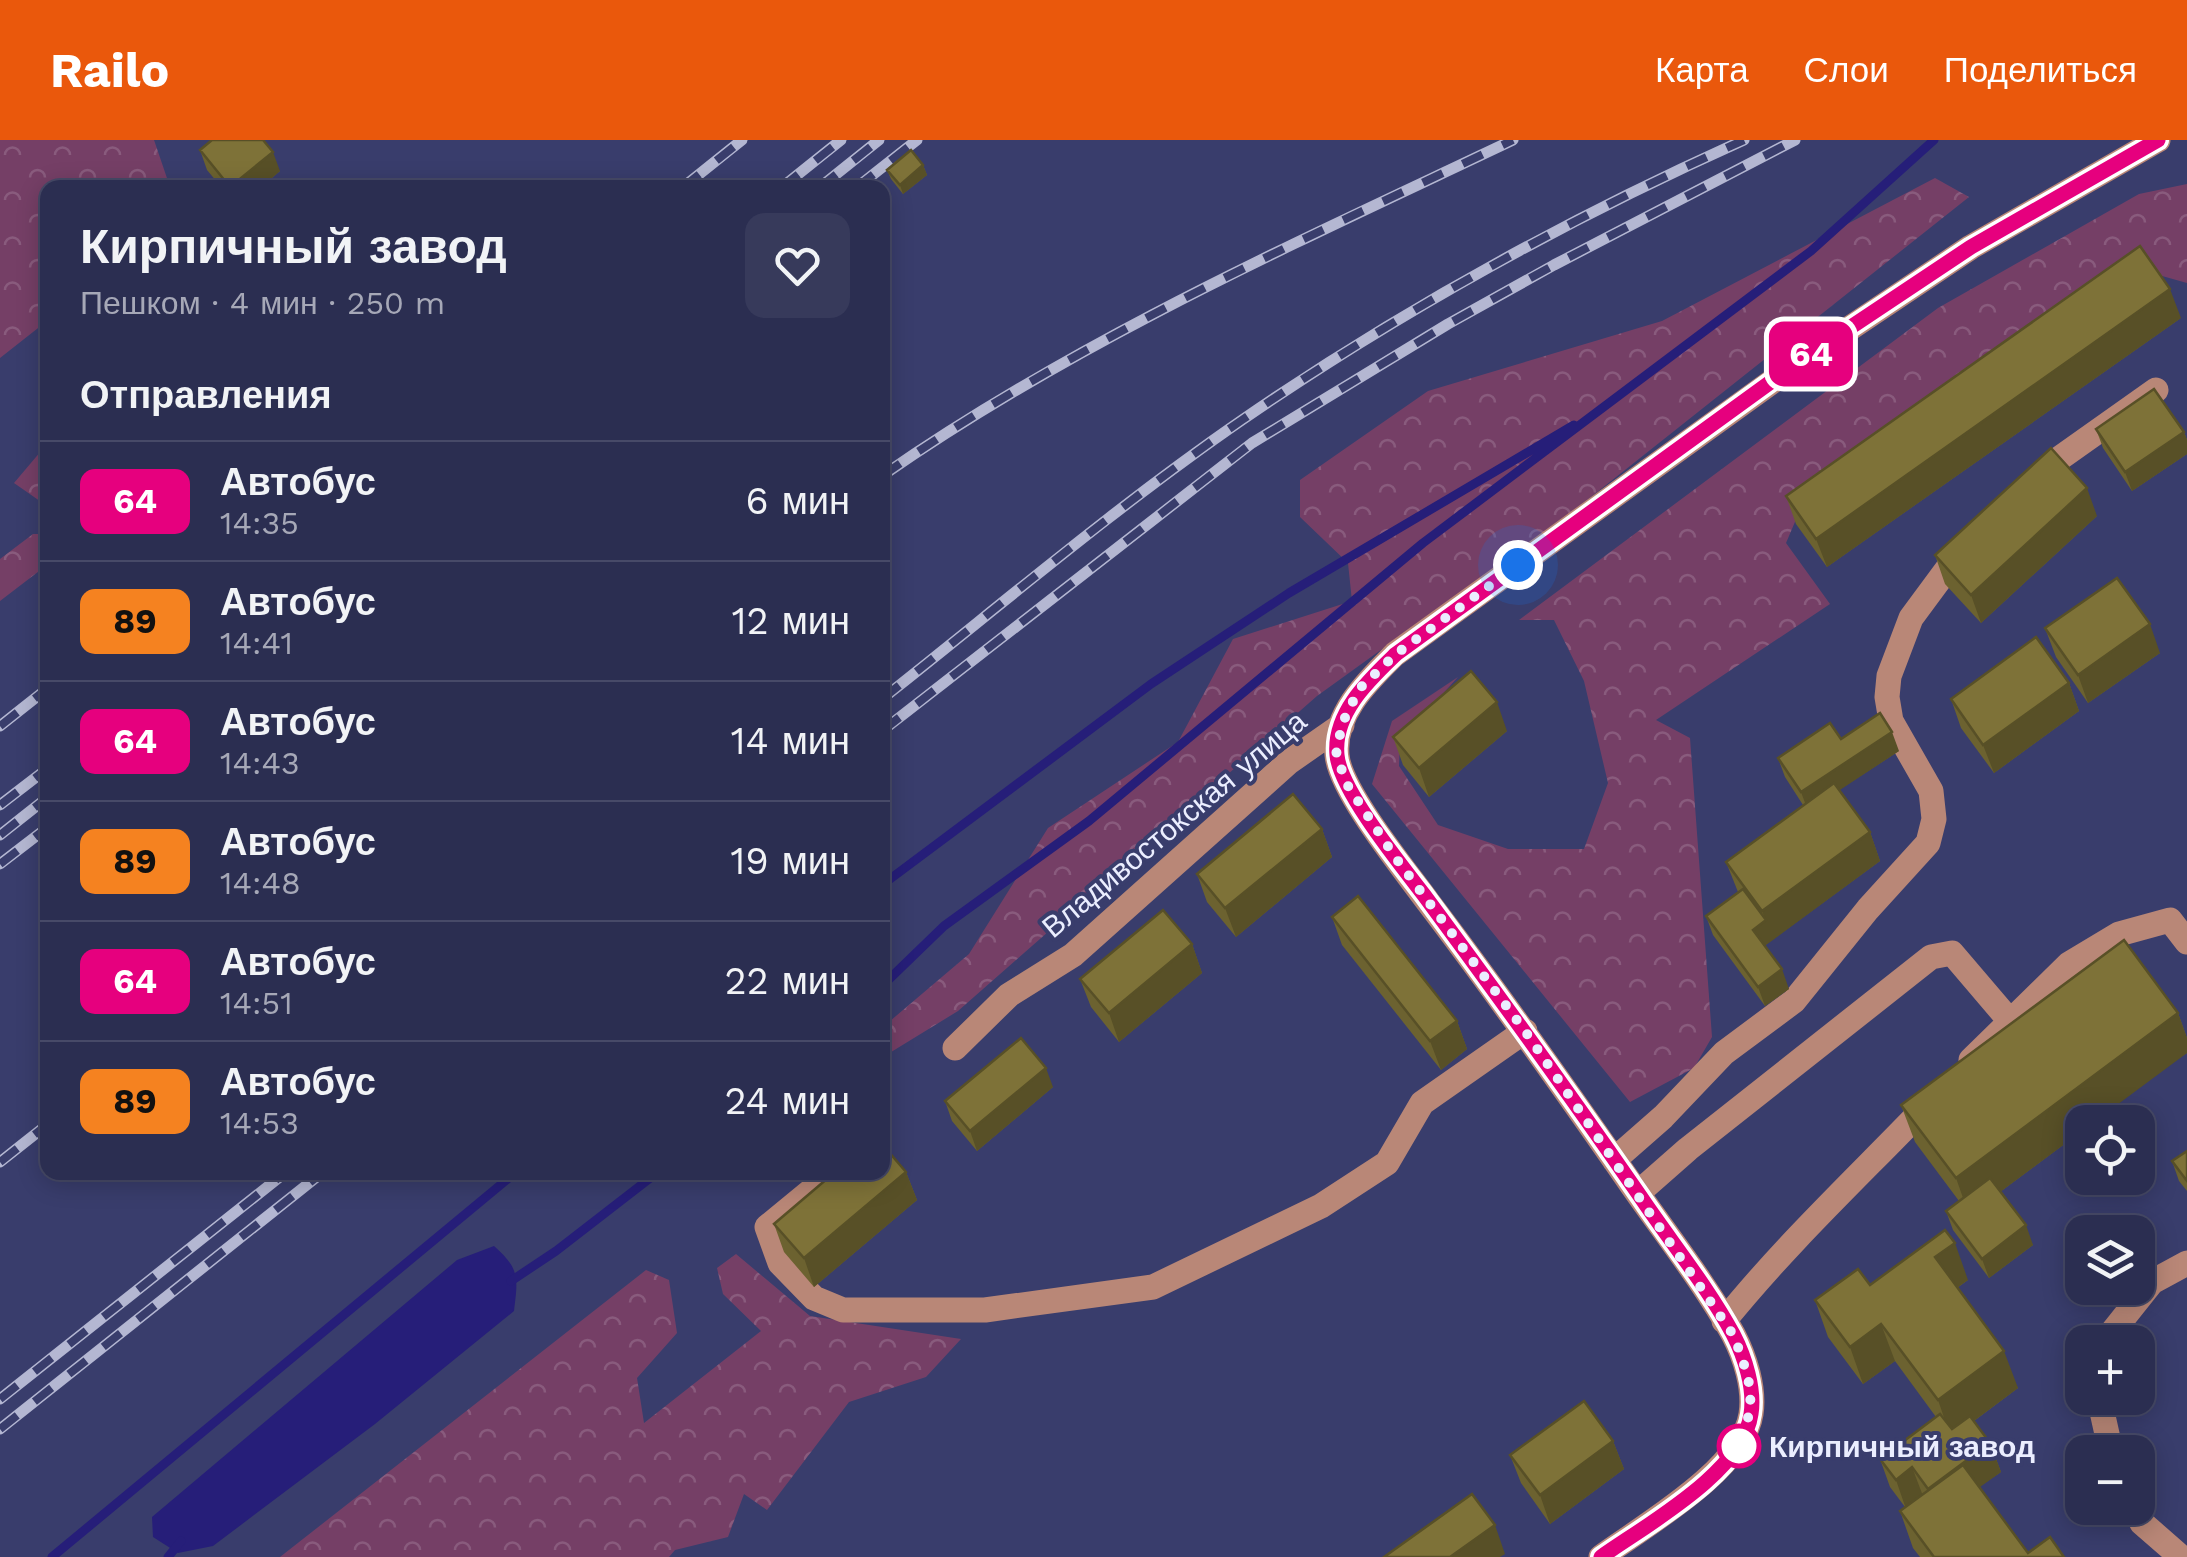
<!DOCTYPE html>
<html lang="ru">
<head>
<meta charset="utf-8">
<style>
	:root { --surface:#2b2e51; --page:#373a5b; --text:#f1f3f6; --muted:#a6a8b7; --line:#474a68; --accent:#ea580c }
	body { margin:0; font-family:"Work Sans",sans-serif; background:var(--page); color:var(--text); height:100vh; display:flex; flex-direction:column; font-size:38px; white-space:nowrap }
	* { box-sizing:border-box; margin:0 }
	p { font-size:32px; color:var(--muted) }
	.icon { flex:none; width:55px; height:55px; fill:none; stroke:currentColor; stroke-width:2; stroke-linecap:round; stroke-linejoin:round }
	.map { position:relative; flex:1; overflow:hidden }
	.panel { position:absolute; left:40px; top:40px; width:850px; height:1000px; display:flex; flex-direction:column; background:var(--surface); border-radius:20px; box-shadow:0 5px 25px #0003,0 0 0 2px var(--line) }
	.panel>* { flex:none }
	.badge { padding:0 20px; border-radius:15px; font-size:35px; line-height:65px }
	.controls { position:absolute; left:2065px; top:965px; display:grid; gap:20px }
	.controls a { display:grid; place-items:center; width:90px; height:90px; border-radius:20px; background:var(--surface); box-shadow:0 5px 25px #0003,0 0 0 2px var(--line); font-size:50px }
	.you { position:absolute; width:50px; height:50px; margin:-25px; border:8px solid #fff; border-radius:50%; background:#1a73e8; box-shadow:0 0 0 15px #1a73e833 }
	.map>.badge { position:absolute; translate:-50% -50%; box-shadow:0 0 0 5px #fff }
	h2 { padding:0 40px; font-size:38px; line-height:90px }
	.round { display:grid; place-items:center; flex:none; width:105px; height:105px; border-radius:20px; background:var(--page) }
	.summary { display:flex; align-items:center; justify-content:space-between; height:170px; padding:0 40px }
	h1 { font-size:48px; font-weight:600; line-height:75px }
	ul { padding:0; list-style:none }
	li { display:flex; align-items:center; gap:30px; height:120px; padding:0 40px; border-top:2px solid var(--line) }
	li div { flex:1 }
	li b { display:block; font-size:38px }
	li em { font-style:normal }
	li .badge { min-width:110px; font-weight:700; text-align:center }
	header { display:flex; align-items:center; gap:60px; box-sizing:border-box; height:140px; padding:0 50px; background:var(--accent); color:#fff }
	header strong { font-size:48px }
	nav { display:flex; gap:55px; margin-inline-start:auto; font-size:35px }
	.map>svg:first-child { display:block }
	.forest { fill:url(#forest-crowns) }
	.water { fill:#261e79 }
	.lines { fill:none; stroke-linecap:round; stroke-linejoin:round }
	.stream { stroke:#261e79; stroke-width:9 }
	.minor { stroke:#b98777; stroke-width:25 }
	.rail-casing { stroke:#b4b7d2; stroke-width:11 }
	.rail { stroke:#393d6c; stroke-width:8; stroke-dasharray:22; stroke-linecap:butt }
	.wall { fill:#6c6230 }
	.shaded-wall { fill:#585027 }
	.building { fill:#7e7238; stroke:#585027; stroke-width:2.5 }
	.line-casing { stroke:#fff; stroke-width:22 }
	.line { stroke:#e6007e; stroke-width:15 }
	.walk { stroke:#ebeeff; stroke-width:10; stroke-dasharray:0 18 }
	.stop-dot { fill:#fff; stroke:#e6007e; stroke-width:5 }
	.labels { text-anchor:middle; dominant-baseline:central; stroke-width:8; stroke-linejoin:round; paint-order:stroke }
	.street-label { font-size:30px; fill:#ebeeff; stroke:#393d6c }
	.stop-label { font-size:30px; font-weight:bold; fill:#ebeeff; stroke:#393d6c; text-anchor:start }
</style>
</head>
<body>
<header>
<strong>Railo</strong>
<nav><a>Карта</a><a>Слои</a><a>Поделиться</a></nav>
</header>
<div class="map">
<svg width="2187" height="1417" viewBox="0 0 2187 1417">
	<defs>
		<pattern id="forest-crowns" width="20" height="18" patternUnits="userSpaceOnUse" patternTransform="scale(2.5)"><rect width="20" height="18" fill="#753f66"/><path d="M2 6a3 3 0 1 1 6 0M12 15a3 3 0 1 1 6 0" fill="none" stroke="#895b7d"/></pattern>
	</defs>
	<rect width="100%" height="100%" fill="#393d6c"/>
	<!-- forest -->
	<path class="forest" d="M0,0h154l16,47 -122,1 -1,133 -47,37z
		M1935,38l34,19 -397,315 -255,184 -359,315 -75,46v-30l86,-73 79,-126 130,-86 55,-103 119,-38 -4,-38 -48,-46v-37l128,-89 234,-70z
		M2187,44v99l-39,-11 -348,238 -14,33 44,61 -174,116 34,18 22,299 -18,31 -64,34 -258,-318 20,-63 66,-44 -58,64 -1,25 39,59 70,24h76l24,-66 -24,-102 -30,-61h-35l419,-312 201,-114z
		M47,304v62l-33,-23z
		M33,394h14v31l-47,36v-42z
		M736,1114l74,62 151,23 -35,38 -77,25 -82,108 -23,-16 -16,43 -53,13 -6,7h-389l366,-287 23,10 8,53 -40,45 7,45 117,-92 -38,-37 -6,-26z"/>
	<!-- water -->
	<path class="water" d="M494,1106c26,23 24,32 20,65l-139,113 -162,122 -35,7 -25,-16 -1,-20 305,-257z"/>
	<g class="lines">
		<!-- stream -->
		<path class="stream" d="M882,745l269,-201 138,-91 285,-168
			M882,846l62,-60 145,-105 334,-278 388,-292 123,-111
			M511,1141l45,-30 102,-79
			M52,1417l464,-385
			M168,1417l13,-16"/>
		<!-- minor -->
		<path class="minor" d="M2035,341l25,-23 96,-68
			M955,908l54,-53 64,-40 216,-193 53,-37
			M1971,920l98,-96 50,-30 51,-14 17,22
			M1614,1020l49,-43 61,-64 70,-52 74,-92 60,-66 6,-24 -3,-28 -40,-70 -4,-24 2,-21 22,-58 51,-69
			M834,1032l-67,55 13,36 34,35 29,12h142l168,-23 168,-81 66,-43 35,-60 103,-72
			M1638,1053l50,-44 243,-192 21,-4 58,68
			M1724,1181c63,-78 136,-146 205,-218
			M2111,1202l2,-11 39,-49 35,-19
			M2099,1258l12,54
			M2134,1368l8,15 39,34
			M1601,1417c44,-32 142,-88 150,-143 4,-26 -6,-57 -18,-80 -29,-52 -68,-101 -102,-150 -66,-95 -133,-190 -203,-282 -23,-32 -88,-111 -91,-147 -4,-42 32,-75 58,-101l400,-289 176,-118 187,-107"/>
		<defs>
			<path id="rail" d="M682,48l60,-48
				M781,48l60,-48
				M819,48l60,-48
				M856,48l61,-48
				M882,336c197,-137 416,-234 631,-336
				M882,559c119,-94 235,-193 360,-279 157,-108 328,-202 502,-280
				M0,586l48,-38
				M882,591l370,-288 196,-119 106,-59 241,-125
				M0,665l48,-37
				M0,695l48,-38
				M0,724l48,-37
				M0,1022l48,-38
				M0,1259l286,-227
				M0,1289l323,-257"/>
		</defs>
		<!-- rail casing -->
		<use href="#rail" class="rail-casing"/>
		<!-- rail -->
		<use href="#rail" class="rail"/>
	</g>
	<!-- wall -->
	<path class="wall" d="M200,10l80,21 -20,17h-38l-15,-18z
		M923,25l4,10 -24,19 -12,-15 -4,-9z
		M2181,178l-354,249 -31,-43 -10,-28z
		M2096,289l88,3 3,8v14l-55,37 -29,-43z
		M2097,376l-116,107 -36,-39 -10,-29z
		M2045,488l115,25 -72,50 -32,-46z
		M2069,543l10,28 -85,62 -33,-45 -10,-29z
		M1507,591l-78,66 -26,-32 -10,-28z
		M1841,599l58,12 -60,39 31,42 10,29 -116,85 25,43 -24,17 -52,-71 -7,-19 32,-24 -12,-30 77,-57 -18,-28 -7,-19z
		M1322,689l10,28 -96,80 -29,-35 -10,-28z
		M1332,777l125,104 10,28 -26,21 -99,-125z
		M1192,804l10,29 -83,69 -28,-35 -11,-28z
		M2178,873l9,25v15l-105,69v9l-82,61 33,53 -44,33 -36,-48 -7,-19 13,-10 -44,-59 -14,-37z
		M1053,947l-76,64 -25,-30 -7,-20z
		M2187,1011v40l-8,-10 -7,-20z
		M906,1032l11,28 -103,87 -30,-35 -10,-28z
		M1968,1140l-11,8 61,100 -44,33 16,22 11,29 -22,15 49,66 36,4h-144l-7,-9 -13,-37 5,-4 -15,-20 -10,-28 56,-42 -41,-56 -32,23 -35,-47 -13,-37 55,-15z
		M1613,1301l11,28 -74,55 -29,-41 -11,-28z"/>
	<!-- shaded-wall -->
	<path class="shaded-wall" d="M273,12l7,19 -20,17h-30z
		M923,25l4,10 -24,19 -3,-9z
		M2170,149l11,29 -354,249 -11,-28z
		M2184,292l3,8v14l-55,37 -7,-19z
		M2087,348l10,28 -116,107 -10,-28z
		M2150,484l10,29 -72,50 -10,-28z
		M2069,543l10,28 -85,62 -11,-28z
		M1497,562l10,29 -78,66 -10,-29z
		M1892,592l7,19 -91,60 -7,-19z
		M1322,689l10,28 -96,80 -11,-29z
		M1870,692l10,29 -107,79 -11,-29z
		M1766,780l7,20 -13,9 -7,-19z
		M1192,804l10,29 -83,69 -10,-29z
		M1782,829l7,20 -24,17 -7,-19z
		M2178,873l9,25v15l-93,69h-12v9l-113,84 -13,-37z
		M1457,881l10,28 -26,21 -11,-29z
		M1046,928l7,19 -76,64 -7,-20z
		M906,1032l11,28 -103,87 -10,-29z
		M2026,1085l7,20 -44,33 -7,-19z
		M1955,1103l13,37 -20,14 -13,-37z
		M1881,1184l14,37 -32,23 -13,-37z
		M2004,1211l14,37 -67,50 -13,-38z
		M1613,1301l11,28 -74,55 -10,-29z
		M1990,1303l11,29 -63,45 -10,-28z
		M1912,1327l11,29 -17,13 -10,-29z
		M1495,1385l10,29 -5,3h-50z"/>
	<!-- building -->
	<path class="building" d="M212,0h51l10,12 -43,35 -30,-37z
		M911,10l12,15 -23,20 -13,-15z
		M2140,106l30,43 -354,250 -30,-43z
		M2154,249l30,43 -59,40 -29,-43z
		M2051,308l36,40 -116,107 -36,-40z
		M2117,438l33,46 -72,51 -33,-47z
		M2036,497l33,46 -86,62 -32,-46z
		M1471,531l26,31 -78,66 -26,-31z
		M1880,573l12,19 -91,60 -23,-34 52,-35 11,16z
		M1834,643l36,49 -108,79 -36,-49z
		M1293,654l29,35 -97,79 -28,-34z
		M1743,749l23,31 -13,10 29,39 -24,18 -52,-71z
		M1358,756l99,125 -27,20 -98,-124z
		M1163,770l29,34 -83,69 -29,-34z
		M2124,800l54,73 -222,165 -55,-73z
		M1021,898l25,30 -76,63 -25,-30z
		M882,1004l24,28 -102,86 -30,-34 61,-52h47z
		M2187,1011v30l-15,-20z
		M1990,1038l36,47 -44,34 -36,-48z
		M1945,1090l10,13 -20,14 69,94 -66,49 -57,-76 -31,23 -35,-47 43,-31 12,16z
		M1584,1261l29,40 -73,54 -30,-40z
		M1940,1274l12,15 18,-13 20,27 -62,46 -16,-22 -16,13 -16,-21z
		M1963,1325l65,88 22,-16 14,20h-130l-34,-46z
		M1472,1354l23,31 -45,32h-66z"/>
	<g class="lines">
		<defs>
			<path id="line" d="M1601,1417c45,-32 142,-85 150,-143 4,-25 -6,-57 -18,-80 -26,-48 -62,-92 -93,-138 -70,-101 -142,-201 -216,-301 -23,-30 -84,-105 -87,-140 -4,-42 32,-75 59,-101l398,-289 177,-118 187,-107"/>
		</defs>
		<!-- line casing -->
		<use href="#line" class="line-casing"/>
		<!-- line -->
		<use href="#line" class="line"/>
		<!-- walk -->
		<path class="walk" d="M1518,425l-122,89 -37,35 -17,35 -6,31 12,31 47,71 130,174 209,305c17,48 24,61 5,110"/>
	</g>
	<!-- markers -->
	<circle class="stop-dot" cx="1739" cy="1306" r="20"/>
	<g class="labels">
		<!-- street labels -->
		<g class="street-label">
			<text transform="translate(1174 684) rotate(-40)">Владивостокская улица</text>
		</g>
		<!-- stop labels -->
		<g class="stop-label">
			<text x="1769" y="1306">Кирпичный завод</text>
		</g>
	</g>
</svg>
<div class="controls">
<a><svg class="icon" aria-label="locate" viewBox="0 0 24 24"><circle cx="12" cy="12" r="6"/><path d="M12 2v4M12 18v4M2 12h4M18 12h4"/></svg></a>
<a><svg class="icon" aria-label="layers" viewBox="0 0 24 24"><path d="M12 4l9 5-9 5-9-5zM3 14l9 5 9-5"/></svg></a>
<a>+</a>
<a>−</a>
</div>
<div class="you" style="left:1518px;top:425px"></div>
<b class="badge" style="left:1811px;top:214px;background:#e6007e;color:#fff">64</b>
<section class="panel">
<div class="summary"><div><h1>Кирпичный завод</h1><p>Пешком · 4 мин · 250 m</p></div><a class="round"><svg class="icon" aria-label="heart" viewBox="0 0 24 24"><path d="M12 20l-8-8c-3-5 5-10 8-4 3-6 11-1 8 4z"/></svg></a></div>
<h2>Отправления</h2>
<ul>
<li><span class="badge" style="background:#e6007e;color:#fff">64</span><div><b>Автобус</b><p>14:35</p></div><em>6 мин</em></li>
<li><span class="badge" style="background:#f58220;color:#111">89</span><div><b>Автобус</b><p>14:41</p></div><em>12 мин</em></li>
<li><span class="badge" style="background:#e6007e;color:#fff">64</span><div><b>Автобус</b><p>14:43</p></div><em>14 мин</em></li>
<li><span class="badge" style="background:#f58220;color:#111">89</span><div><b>Автобус</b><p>14:48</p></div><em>19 мин</em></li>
<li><span class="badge" style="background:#e6007e;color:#fff">64</span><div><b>Автобус</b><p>14:51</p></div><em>22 мин</em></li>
<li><span class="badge" style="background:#f58220;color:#111">89</span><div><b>Автобус</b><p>14:53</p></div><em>24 мин</em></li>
</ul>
</section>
</div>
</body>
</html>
